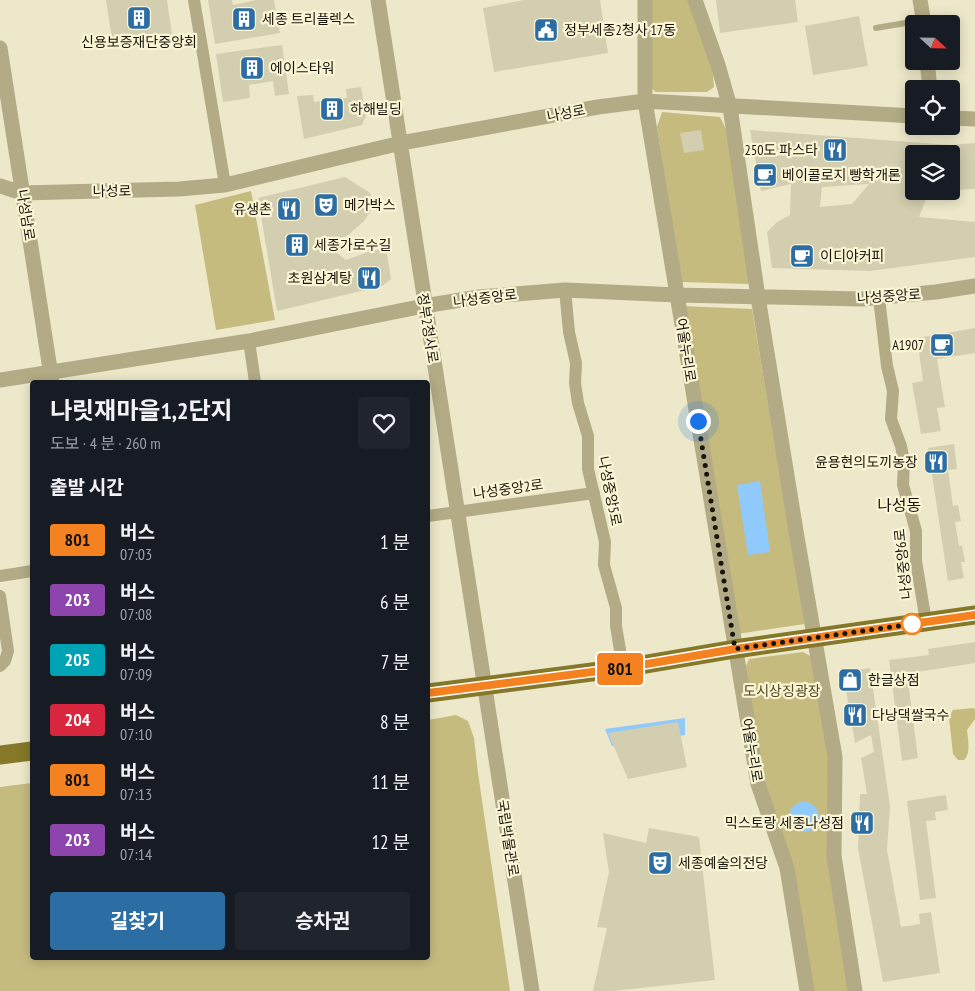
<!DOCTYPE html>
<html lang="ko">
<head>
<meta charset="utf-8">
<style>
	:root { --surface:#171b24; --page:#20242c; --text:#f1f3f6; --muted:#9ea1a6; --accent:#2c6ea4 }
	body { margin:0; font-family:"PT Sans Narrow","Noto Sans KR",sans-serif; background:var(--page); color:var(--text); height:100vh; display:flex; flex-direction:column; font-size:19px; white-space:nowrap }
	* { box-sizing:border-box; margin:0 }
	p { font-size:16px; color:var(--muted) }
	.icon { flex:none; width:28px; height:28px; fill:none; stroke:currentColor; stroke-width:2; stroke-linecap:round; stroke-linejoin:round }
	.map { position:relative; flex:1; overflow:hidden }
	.panel { position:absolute; left:30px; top:380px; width:400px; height:580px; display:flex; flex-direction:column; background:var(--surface); border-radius:5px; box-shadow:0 2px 12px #0003 }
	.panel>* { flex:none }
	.badge { padding:0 10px; border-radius:4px; font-size:18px; line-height:32px }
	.needle { width:32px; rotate:112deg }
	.controls { position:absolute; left:905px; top:15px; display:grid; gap:10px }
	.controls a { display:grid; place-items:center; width:55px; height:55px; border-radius:5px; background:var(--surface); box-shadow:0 2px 12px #0003; font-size:25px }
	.you { position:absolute; width:25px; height:25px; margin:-12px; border:4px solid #fff; border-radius:50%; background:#1a73e8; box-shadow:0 0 0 8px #1a73e833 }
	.map>.badge { position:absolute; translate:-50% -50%; box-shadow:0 0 0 2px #fff }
	h2 { padding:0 20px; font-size:19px; line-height:45px }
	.round { display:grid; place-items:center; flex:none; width:52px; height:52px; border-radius:5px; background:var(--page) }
	.headline { display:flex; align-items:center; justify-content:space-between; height:85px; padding:0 20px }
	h1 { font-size:24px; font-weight:700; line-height:38px }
	.primary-button { display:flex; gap:10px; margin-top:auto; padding:10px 20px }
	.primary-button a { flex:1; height:58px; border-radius:5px; background:var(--accent); color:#fff; font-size:20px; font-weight:700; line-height:58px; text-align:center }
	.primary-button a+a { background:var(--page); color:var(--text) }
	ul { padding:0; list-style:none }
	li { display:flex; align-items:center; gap:15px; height:60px; padding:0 20px }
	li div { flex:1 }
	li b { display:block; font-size:19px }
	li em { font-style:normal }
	li .badge { min-width:55px; font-weight:700; text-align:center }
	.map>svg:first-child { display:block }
	.green { fill:#c6bb7f }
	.water { fill:#90c9fc }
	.building { fill:#d3ceb0; fill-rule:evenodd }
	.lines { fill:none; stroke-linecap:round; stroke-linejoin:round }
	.service { stroke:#b2ab85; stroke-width:6 }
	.minor { stroke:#b2ab85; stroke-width:12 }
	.tertiary { stroke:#b2ab85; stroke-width:15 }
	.primary { stroke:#867829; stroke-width:19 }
	.line-casing { stroke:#fff; stroke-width:11 }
	.line { stroke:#f58220; stroke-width:8 }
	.walk { stroke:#18160b; stroke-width:5; stroke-dasharray:0 9 }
	.stop-dot { fill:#fff; stroke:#f58220; stroke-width:2.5 }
	.labels { text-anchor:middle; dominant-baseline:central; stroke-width:4.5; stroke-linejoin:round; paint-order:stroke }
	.poi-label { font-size:14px; fill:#18160b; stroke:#fbf5d6; text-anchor:start }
	.street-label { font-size:14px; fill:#18160b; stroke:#fbf5d6 }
	.park-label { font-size:14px; fill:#504922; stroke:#fbf5d6 }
	.quarter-label { font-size:16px; fill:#18160b; stroke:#fbf5d6 }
</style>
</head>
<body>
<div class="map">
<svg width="975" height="991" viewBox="0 0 975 991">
	<rect width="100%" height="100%" fill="#ede8c9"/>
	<!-- green -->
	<path class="green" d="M651,0h39l22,64 2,23 -7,5h-51l-5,-4z
		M662,112l58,5 11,22 18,145 -68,-2 -24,-155z
		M251,191l24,129 -59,10 -21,-125z
		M683,306l69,3 53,315 -68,10z
		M803,652l9,5 18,109 22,225h-42l-47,-204 -17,-121 3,-7z
		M973,708l2,1v10l-8,11c1,10 4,23 -3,30h-6l-5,-6 -4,-37 4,-7z
		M456,715l12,6 6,17 4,35 32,218h-510v-204l32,-4v175h396v-238z"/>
	<!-- water -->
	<path class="water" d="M760,481l10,71 -22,3 -11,-70z
		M685,718v17l-73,11 -7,-17z
		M789 817a15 15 0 1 1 30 0a15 15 0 1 1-30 0Z"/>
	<!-- building -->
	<path class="building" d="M106,0h61l5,35 -59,10z
		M208,0h24l1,5 23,-5h18l6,33 -65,11z
		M524,0h76l8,53 -114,19 -11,-64z
		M716,0h79l3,22 -78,11z
		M859,16l9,50 -55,9 -8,-49z
		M282,45l7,49 -14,2 -2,-15 -24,4 1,13 -27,4 -7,-48z
		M361,87l5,29 -4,9 -58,14 -7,-43 16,-1 1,7 33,-4 -1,-9z
		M701,130l3,20 -20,3 -4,-20z
		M750,130l201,15 24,-2v46l-24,1v-36h-37v37h15l-10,26 56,5v35l-105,14 -98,-3 -5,-36 10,-10 13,-7 1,-31 -30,7zM869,184l-17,20 -32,3 2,-20z
		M345,177l25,16 3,15 -9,13 -17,15 -15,5 -9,1 23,18 22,-8 18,-4 5,31 -9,7 -105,25 -19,-113z
		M975,328v25l-38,6 8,48 -8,1 4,23 -20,3 -9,-51 11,-2 -6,-43z
		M954,444l3,25 -9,1 5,36 5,-1 3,16 -6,1 4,24h3l3,16h-4l3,16 -16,3 -20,-133z
		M975,642v21l-58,9 1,8 -10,1 10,77 -16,3 -13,-101 40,-5 -1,-6z
		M870,668l20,138 -3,44 14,77 19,-3 -1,-10 12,-2 9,61 -57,9 -25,-134 2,-54h7l-6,-36 13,-6 -3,-17 -16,8 -12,-71z
		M678,722l9,45 -59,12 -20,-46z
		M946,795l2,15 -13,2 1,8 -10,1 10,77 -16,2 -13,-99z
		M649,828l50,9 16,143 -102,11h-20l14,-63 -10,-1 12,-55 -6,-39 43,10z"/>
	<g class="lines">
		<!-- service -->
		<path class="service" d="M876,28l47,-8"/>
		<!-- minor -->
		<path class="minor" d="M194,0l31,185
			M565,290l4,42 7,31 -1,20 3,20 10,33v33l17,73 -1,23 12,43v18l7,42
			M879,298l8,68 6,25 -2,28 10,27 3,16 -1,23 13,46v30l10,61
			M249,341l6,41
			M428,516l166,-23
			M0,576l32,-5
			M0,596l8,55 -3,10 -5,5"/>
		<!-- tertiary -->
		<path class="tertiary" d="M378,0l154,991
			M645,0v101l113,683 29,84 20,123
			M695,0l23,65 12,42 28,190 39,240 38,220 -1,99 21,135
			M920,0l4,24
			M0,48l52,334
			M927,61l3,28
			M951,118l24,1
			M0,186l22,7 157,-4 46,-4 176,-42 197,-36 47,-6 269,15
			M0,380l249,-39 175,-35 55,-9 86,-7 112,5 185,4 74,-7 39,-6"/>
		<!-- primary -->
		<path class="primary" d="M428,693l195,-25 112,-19 240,-34
			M0,755l32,-4"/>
	</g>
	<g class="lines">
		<defs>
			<path id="line" d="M428,693l195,-25 112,-19 240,-34"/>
		</defs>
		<!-- line casing -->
		<use href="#line" class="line-casing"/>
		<!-- line -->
		<use href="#line" class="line"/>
		<!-- walk -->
		<path class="walk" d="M698,421l37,228 177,-25"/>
	</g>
	<!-- icons -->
	<defs>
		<symbol id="building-square" viewBox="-11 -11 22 22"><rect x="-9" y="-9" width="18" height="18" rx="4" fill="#2c6ea4" stroke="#fbf5d6"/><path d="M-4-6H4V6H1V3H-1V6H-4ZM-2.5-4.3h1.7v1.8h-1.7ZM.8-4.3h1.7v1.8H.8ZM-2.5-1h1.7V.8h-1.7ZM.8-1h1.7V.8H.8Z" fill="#fff"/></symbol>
		<symbol id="civic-square" viewBox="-11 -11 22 22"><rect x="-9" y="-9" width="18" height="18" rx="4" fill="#2c6ea4" stroke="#fbf5d6"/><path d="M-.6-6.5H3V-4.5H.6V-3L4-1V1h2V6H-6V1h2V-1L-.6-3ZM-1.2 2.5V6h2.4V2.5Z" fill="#fff"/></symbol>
		<symbol id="restaurant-square" viewBox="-11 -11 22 22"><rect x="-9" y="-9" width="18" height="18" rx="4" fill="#2c6ea4" stroke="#fbf5d6"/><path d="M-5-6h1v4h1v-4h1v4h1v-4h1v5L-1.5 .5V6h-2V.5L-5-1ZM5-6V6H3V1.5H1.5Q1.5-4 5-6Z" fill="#fff"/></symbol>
		<symbol id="cafe-square" viewBox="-11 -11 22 22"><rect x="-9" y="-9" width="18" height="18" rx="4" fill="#2c6ea4" stroke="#fbf5d6"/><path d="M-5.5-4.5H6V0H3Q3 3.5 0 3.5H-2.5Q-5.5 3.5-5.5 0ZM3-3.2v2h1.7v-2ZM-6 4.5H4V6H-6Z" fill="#fff"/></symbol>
		<symbol id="theatre-square" viewBox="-11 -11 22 22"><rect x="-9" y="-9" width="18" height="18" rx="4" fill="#2c6ea4" stroke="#fbf5d6"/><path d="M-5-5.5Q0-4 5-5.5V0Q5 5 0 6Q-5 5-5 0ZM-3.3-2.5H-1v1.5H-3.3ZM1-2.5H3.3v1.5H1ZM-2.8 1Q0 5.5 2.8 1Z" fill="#fff"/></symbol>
		<symbol id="shop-square" viewBox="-11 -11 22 22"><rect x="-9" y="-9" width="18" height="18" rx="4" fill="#2c6ea4" stroke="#fbf5d6"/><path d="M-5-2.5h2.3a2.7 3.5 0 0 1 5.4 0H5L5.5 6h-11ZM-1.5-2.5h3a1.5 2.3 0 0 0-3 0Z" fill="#fff"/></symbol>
	</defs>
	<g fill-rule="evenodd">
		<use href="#building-square" x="125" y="4" width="28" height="28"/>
		<use href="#building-square" x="230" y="5" width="28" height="28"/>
		<use href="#civic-square" x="532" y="16" width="28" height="28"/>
		<use href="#building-square" x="238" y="54" width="28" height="28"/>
		<use href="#building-square" x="318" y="95" width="28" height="28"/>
		<use href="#restaurant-square" x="821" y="136" width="28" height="28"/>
		<use href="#cafe-square" x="751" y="161" width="28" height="28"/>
		<use href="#theatre-square" x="312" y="191" width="28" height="28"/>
		<use href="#restaurant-square" x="275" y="195" width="28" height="28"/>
		<use href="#building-square" x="283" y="231" width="28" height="28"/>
		<use href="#cafe-square" x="788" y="242" width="28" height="28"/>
		<use href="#restaurant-square" x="355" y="264" width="28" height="28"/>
		<use href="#cafe-square" x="928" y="331" width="28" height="28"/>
		<use href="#restaurant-square" x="922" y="448" width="28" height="28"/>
		<use href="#shop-square" x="836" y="666" width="28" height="28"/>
		<use href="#restaurant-square" x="841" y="701" width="28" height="28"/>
		<use href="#restaurant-square" x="848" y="809" width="28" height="28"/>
		<use href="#theatre-square" x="646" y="849" width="28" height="28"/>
	</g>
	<!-- markers -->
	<circle class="stop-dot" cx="912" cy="624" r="10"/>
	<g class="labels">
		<!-- poi labels -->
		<g class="poi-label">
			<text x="262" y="19">세종 트리플렉스</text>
			<text x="564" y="30">정부세종2청사 17동</text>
			<text x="139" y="42" text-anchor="middle">신용보증재단중앙회</text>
			<text x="270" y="68">에이스타워</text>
			<text x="350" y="109">하해빌딩</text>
			<text x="818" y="150" text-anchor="end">250도 파스타</text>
			<text x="782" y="175">베이콜로지 빵학개론</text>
			<text x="344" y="205">메가박스</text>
			<text x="272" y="209" text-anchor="end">유생촌</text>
			<text x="314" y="245">세종가로수길</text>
			<text x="820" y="256">이디야커피</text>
			<text x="352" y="278" text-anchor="end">초원삼계탕</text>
			<text x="924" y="345" text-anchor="end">A1907</text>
			<text x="918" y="462" text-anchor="end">윤용현의도끼농장</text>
			<text x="868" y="680">한글상점</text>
			<text x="872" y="715">다낭댁쌀국수</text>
			<text x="844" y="823" text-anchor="end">믹스토랑 세종나성점</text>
			<text x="678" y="863">세종예술의전당</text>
		</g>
		<!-- street labels -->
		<g class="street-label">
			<text transform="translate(566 113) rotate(-11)">나성로</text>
			<text transform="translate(112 191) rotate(-1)">나성로</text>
			<text transform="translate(26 215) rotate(81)">나성남로</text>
			<text transform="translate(889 296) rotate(-4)">나성중앙로</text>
			<text transform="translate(485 298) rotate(-7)">나성중앙로</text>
			<text transform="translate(428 328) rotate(81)">정부2청사로</text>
			<text transform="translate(686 350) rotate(81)">어울누리로</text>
			<text transform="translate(508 489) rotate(-8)">나성중앙2로</text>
			<text transform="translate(610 491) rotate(79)">나성중앙5로</text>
			<text transform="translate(903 564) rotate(-96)">나성중앙6로</text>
			<text transform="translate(752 750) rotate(80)">어울누리로</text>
			<text transform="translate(508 838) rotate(81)">국립박물관로</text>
		</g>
		<!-- park labels -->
		<g class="park-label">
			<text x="782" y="691">도시상징광장</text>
		</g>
		<!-- quarter labels -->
		<g class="quarter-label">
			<text x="899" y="505">나성동</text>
		</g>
	</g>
</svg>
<div class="controls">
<a><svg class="needle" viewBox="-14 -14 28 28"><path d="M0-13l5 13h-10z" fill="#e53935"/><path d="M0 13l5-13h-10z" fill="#9ea1a6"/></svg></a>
<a><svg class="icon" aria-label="locate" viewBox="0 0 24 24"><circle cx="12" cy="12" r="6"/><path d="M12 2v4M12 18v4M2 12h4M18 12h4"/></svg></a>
<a><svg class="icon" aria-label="layers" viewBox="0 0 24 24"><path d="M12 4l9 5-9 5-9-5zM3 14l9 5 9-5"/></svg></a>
</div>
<div class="you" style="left:698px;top:421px"></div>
<b class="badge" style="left:620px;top:669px;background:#f58220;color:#111">801</b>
<section class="panel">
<div class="headline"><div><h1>나릿재마을1,2단지</h1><p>도보 · 4 분 · 260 m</p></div><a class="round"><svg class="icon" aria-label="heart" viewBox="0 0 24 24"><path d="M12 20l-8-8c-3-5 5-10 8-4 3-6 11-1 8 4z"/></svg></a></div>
<h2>출발 시간</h2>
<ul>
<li><span class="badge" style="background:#f58220;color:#111">801</span><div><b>버스</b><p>07:03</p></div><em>1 분</em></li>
<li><span class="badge" style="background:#8e44ad;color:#fff">203</span><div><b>버스</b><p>07:08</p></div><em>6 분</em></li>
<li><span class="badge" style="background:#00a3b4;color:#fff">205</span><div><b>버스</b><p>07:09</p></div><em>7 분</em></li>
<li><span class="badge" style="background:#d7263d;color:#fff">204</span><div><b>버스</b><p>07:10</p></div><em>8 분</em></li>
<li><span class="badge" style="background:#f58220;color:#111">801</span><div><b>버스</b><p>07:13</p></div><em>11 분</em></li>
<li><span class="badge" style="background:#8e44ad;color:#fff">203</span><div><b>버스</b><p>07:14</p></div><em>12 분</em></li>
</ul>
<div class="primary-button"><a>길찾기</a><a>승차권</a></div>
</section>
</div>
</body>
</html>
